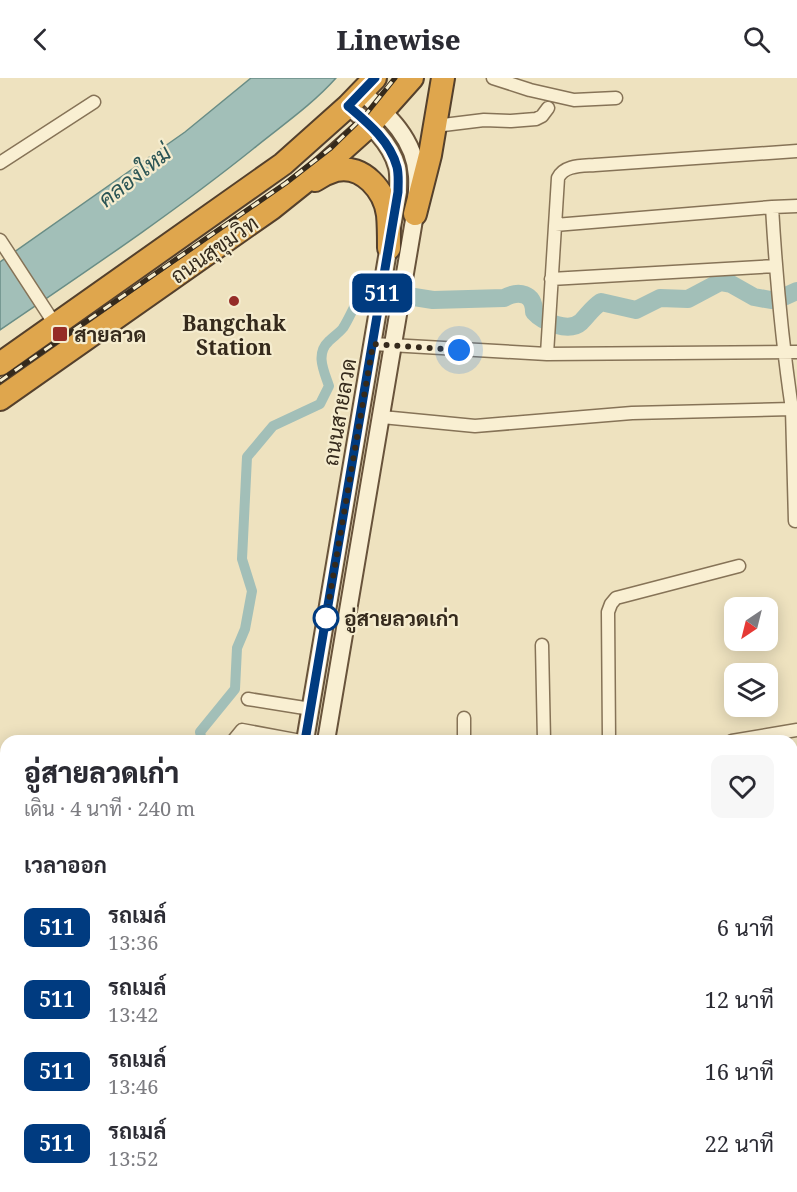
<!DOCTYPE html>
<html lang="th">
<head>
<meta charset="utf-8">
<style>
	:root { --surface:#fff; --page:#f7f7f7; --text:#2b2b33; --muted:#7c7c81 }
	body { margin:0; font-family:"Noto Serif",Sarabun,serif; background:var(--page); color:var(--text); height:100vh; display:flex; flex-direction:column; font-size:22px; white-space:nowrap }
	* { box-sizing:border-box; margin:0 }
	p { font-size:20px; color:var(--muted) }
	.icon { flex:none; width:33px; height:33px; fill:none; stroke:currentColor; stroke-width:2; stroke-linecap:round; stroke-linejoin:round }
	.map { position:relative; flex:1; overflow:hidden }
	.drawer { position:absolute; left:0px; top:657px; width:798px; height:458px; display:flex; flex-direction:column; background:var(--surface); border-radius:18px 18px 0 0; box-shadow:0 3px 15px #0003 }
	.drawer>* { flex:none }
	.badge { padding:0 12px; border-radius:9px; font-size:21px; line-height:39px }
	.needle { width:39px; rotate:215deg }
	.fabs { position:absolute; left:724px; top:519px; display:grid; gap:12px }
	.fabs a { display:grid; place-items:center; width:54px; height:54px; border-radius:12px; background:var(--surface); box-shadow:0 3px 15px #0003; font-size:30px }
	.you { position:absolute; width:30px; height:30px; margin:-15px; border:4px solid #fff; border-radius:50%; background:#1a73e8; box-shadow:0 0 0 9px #1a73e833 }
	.map>.badge { position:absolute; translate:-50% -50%; box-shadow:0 0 0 3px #fff }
	h2 { padding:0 24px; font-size:22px; line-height:54px }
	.round { display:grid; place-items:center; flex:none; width:63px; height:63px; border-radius:12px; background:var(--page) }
	.overview { display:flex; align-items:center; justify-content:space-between; height:102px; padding:0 24px }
	h1 { font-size:28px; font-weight:800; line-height:45px }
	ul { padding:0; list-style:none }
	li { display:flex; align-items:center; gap:18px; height:72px; padding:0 24px }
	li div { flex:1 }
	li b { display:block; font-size:22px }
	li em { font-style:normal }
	li .badge { min-width:66px; font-weight:700; text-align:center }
	header { display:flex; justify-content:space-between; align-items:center; height:78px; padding:0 24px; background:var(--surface); font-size:27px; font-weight:800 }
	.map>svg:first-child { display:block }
	.cemetery { fill:#b8c092 }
	.water { fill:#a2bfb8; stroke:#698d86; stroke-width:1.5 }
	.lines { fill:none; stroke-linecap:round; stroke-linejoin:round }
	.canal { stroke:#a2bfb8; stroke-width:10 }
	.river { stroke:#a2bfb8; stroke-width:18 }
	.street-casing { stroke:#867357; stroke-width:15 }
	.secondary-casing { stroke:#68533b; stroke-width:20 }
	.highway-casing { stroke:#54402c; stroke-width:26 }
	.street { stroke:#f9efd2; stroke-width:12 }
	.secondary { stroke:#f9efd2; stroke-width:16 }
	.highway { stroke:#dfa64d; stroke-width:22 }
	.rail-casing { stroke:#352a1c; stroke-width:5 }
	.rail { stroke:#f5ecce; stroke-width:3; stroke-dasharray:9; stroke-linecap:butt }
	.line-casing { stroke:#fff; stroke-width:14 }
	.line { stroke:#003b80; stroke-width:9 }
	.walk { stroke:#352a1c; stroke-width:6; stroke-dasharray:0 10.8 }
	.poi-dot { fill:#952c27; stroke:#f5ecce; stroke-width:2 }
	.stop-dot { fill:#fff; stroke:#003b80; stroke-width:3 }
	.labels { text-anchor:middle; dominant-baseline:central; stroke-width:4.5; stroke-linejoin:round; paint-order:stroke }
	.street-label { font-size:21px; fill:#352a1c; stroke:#f5ecce }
	.poi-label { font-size:21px; font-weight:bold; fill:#352a1c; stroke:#f5ecce }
	.stop-label { font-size:21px; font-weight:bold; fill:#352a1c; stroke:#f5ecce; text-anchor:start }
	.water-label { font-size:22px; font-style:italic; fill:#2b5555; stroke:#f5ecce }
</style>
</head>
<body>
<header><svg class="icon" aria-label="back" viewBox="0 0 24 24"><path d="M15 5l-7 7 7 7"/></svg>Linewise<svg class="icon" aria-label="search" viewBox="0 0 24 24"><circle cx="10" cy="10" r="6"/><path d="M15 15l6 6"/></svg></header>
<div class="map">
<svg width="797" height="1114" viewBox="0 0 797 1114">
	<rect width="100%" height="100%" fill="#eee2bf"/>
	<!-- cemetery -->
	<path class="cemetery" d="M797,784v282l-5,-16v-265z"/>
	<!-- water -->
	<path class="water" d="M251,0h85c-24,27 -55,48 -83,71 -81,65 -168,123 -253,181v-68l185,-130z"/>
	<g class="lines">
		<!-- canal -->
		<path class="canal" d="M202,663l-2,-9 35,-43 2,-41 8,-19 7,-38 -10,-32 5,-102 26,-31 47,-22 9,-18c-5,-15 -14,-32 0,-45 5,-5 10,-8 14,-13 7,-11 11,-23 19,-34l8,-2
			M0,781l6,-4"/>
		<!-- river -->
		<path class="river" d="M414,219l19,3 71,-2c15,-8 30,-5 30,14 9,10 35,21 47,10 7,-7 11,-14 20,-20l35,8 24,-12 28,1 32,-17 11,2 23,13 17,3 8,-1 18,-8"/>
		<defs>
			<path id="street" d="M493,0l37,12 44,10 42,-2
				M435,48l49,-6 27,1 25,-2 6,-3 6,-8
				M0,85l94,-61
				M555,147l217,-18
				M0,162l56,86
				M551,201l224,-13
				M373,266l174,10 250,-2
				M547,276l11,-176c6,-13 23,-12 37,-13l202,-14
				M792,331c-10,-67 -16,-134 -20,-202l25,-1
				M382,339l93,9 157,-13 160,-4 3,112
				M542,567l2,96
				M248,621l63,10
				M464,640v23
				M233,663l9,-11 59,11
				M609,663l-1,-129 3,-8 5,-6 123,-32
				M732,663l65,-11
				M792,738l5,-1
				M0,831l6,5
				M0,938l6,5
				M0,1026l6,-7
				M371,1108l3,6
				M425,1108v6
				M496,1108l1,6
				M570,1108l1,6
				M628,1108l2,6
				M690,1108l2,6
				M775,1108l1,6
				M302,1114l1,-6"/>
			<path id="secondary" d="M305,663l93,-549c0,-8 1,-17 -1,-25 -7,-26 -29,-44 -49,-61
				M326,663l89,-527c1,-13 3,-26 2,-38 -2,-37 -29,-61 -55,-84
				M228,1114l1,-6
				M250,1114l1,-6"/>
			<path id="highway" d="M315,102c6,-4 14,-8 21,-10 27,-6 49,21 52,45 1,10 1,22 1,33
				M415,136l15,-59 13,-77
				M0,286l283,-200 65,-58 27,-28
				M0,321l272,-191 50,-40 48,-43 42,-47"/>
		</defs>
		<!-- street casing -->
		<use href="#street" class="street-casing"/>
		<!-- secondary casing -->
		<use href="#secondary" class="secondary-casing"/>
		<!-- highway casing -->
		<use href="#highway" class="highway-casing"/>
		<!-- street -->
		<use href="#street" class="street"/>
		<!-- secondary -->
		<use href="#secondary" class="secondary"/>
		<!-- highway -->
		<use href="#highway" class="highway"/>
		<defs>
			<path id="rail" d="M0,303l286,-198 45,-35 35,-34 29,-36"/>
		</defs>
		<!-- rail casing -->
		<use href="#rail" class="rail-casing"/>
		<!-- rail -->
		<use href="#rail" class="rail"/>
	</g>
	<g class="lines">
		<defs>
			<path id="line" d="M305,663l93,-549c0,-8 1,-17 -1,-25 -7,-26 -29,-44 -49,-61l27,-28"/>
		</defs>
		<!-- line casing -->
		<use href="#line" class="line-casing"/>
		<!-- line -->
		<use href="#line" class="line"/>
		<!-- walk -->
		<path class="walk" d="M326,540l47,-274 86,6"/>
	</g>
	<!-- markers -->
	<g class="poi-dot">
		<circle cx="234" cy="223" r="6"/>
		<rect x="52" y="248" width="16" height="16" rx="3"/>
	</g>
	<circle class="stop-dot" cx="326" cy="540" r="12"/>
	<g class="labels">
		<!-- street labels -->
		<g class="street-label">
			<text transform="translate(214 171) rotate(-35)">ถนนสุขุมวิท</text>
			<text transform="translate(339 334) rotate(-80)">ถนนสายลวด</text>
		</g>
		<!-- poi labels -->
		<g class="poi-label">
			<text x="234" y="245">Bangchak<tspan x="234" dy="24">Station</tspan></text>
			<text x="74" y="256" text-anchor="start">สายลวด</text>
		</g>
		<!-- stop labels -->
		<g class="stop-label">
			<text x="344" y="540">อู่สายลวดเก่า</text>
		</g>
		<!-- water labels -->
		<g class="water-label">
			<text transform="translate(134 97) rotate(-38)">คลองใหม่</text>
		</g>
	</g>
</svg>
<div class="fabs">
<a><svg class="needle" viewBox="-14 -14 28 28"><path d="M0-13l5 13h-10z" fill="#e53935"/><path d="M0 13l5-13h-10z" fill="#7c7c81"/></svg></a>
<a><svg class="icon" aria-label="layers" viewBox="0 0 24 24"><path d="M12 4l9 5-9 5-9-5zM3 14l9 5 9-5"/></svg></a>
</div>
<div class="you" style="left:459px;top:272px"></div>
<b class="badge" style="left:382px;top:215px;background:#003b80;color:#fff">511</b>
<section class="drawer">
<div class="overview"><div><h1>อู่สายลวดเก่า</h1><p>เดิน · 4 นาที · 240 m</p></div><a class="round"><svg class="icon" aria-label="heart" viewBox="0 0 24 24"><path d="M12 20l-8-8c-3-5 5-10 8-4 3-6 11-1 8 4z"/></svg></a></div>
<h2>เวลาออก</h2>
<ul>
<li><span class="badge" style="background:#003b80;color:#fff">511</span><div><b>รถเมล์</b><p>13:36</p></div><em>6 นาที</em></li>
<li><span class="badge" style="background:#003b80;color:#fff">511</span><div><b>รถเมล์</b><p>13:42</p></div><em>12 นาที</em></li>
<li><span class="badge" style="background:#003b80;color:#fff">511</span><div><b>รถเมล์</b><p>13:46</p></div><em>16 นาที</em></li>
<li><span class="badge" style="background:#003b80;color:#fff">511</span><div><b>รถเมล์</b><p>13:52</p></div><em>22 นาที</em></li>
</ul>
</section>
</div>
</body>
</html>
